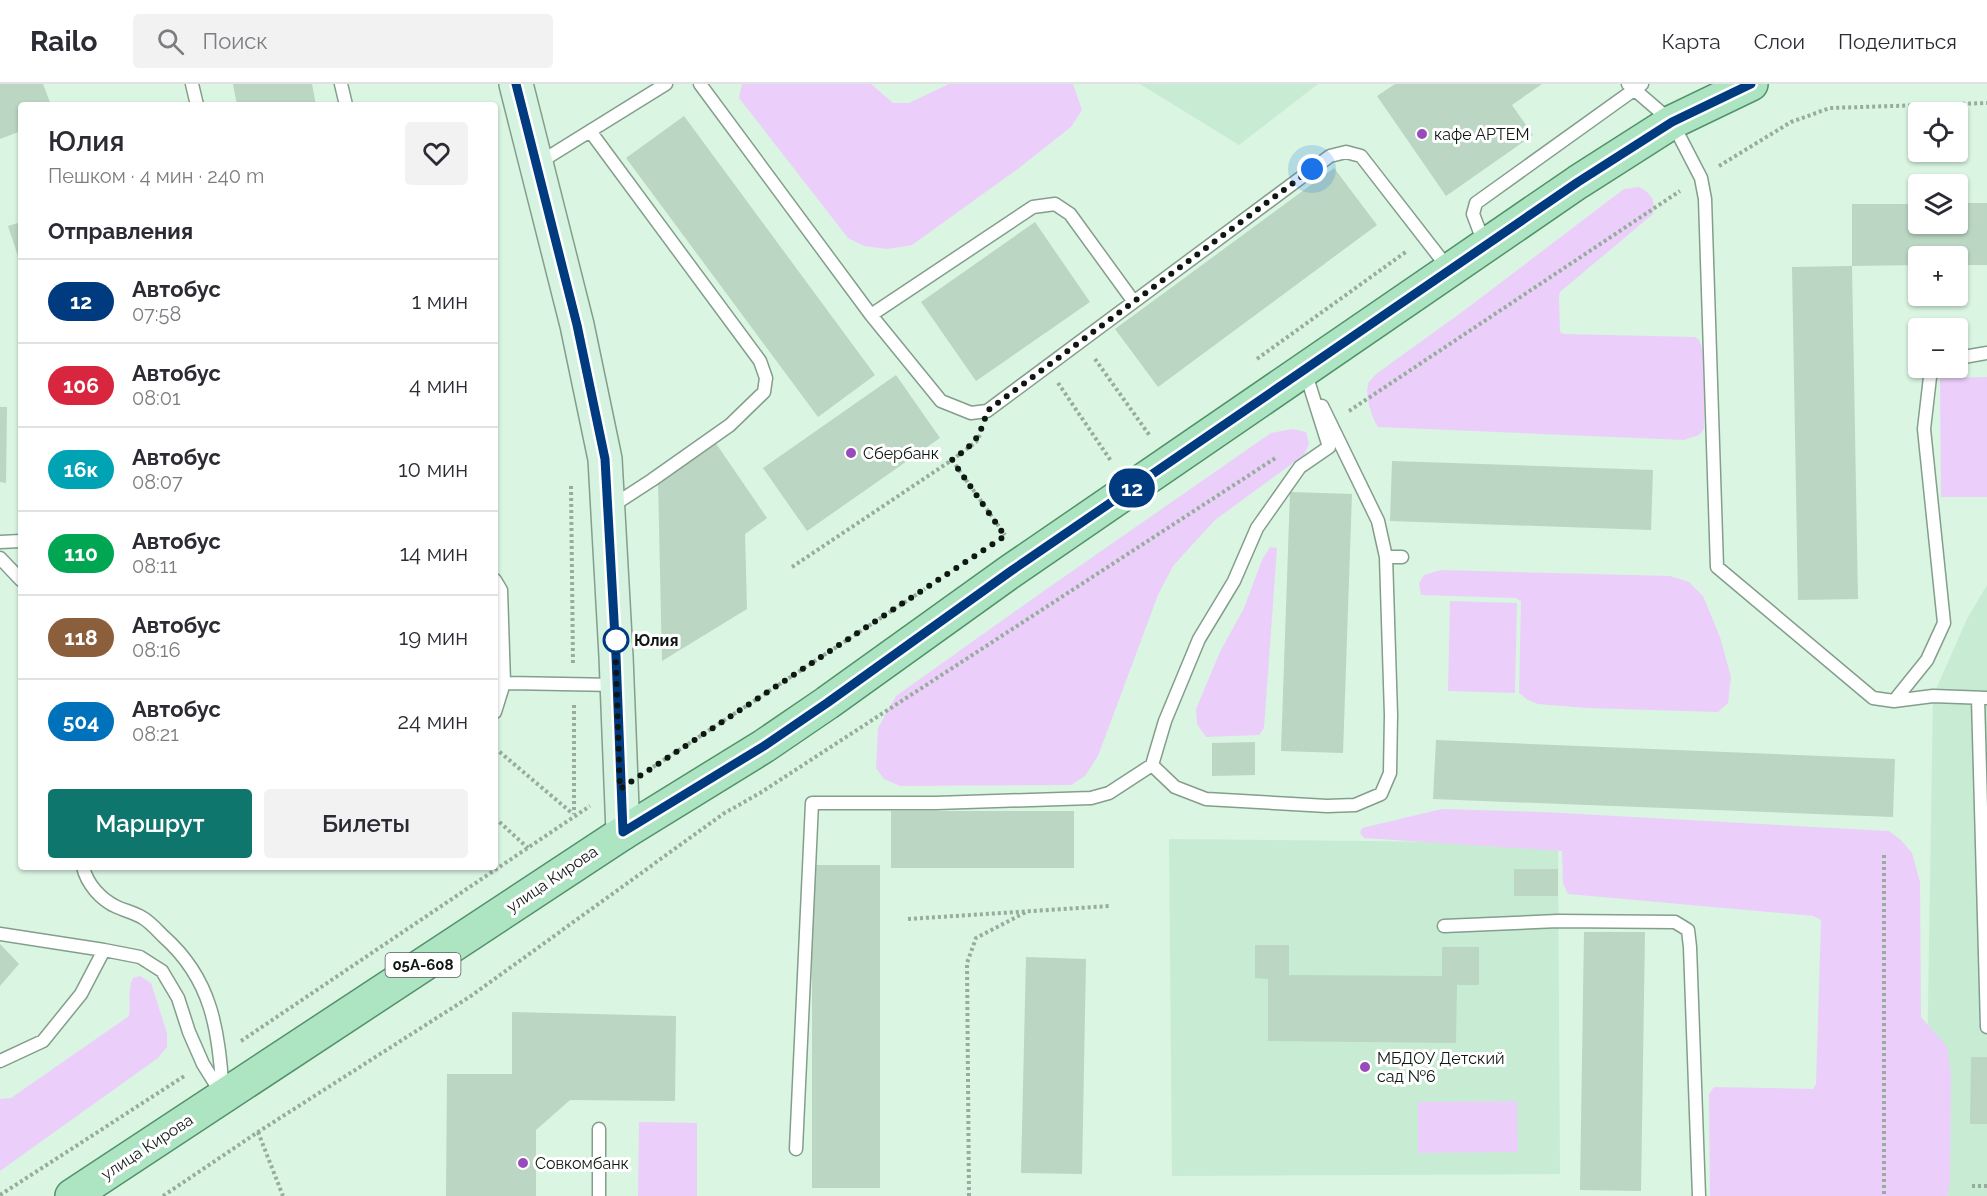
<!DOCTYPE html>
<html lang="ru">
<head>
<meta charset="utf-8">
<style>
	:root { --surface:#fff; --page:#f2f2f3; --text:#2b2b33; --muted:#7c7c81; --line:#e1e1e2; --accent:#0f766e }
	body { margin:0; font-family:Raleway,sans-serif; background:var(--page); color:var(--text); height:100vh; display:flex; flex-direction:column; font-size:22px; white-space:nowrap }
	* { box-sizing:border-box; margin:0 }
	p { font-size:20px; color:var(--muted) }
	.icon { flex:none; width:33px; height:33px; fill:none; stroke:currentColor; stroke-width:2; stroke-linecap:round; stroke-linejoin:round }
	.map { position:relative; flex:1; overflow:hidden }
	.details { position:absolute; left:18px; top:18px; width:480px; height:768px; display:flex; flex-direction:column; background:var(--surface); border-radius:6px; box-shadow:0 2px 4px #0004 }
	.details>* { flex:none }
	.badge { padding:0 12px; border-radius:20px; font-size:21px; line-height:39px }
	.fabs { position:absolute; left:1908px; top:18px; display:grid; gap:12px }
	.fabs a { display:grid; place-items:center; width:60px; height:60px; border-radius:6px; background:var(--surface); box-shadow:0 2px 4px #0004; font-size:30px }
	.you { position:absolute; width:30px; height:30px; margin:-15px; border:4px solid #fff; border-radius:50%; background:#1a73e8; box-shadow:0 0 0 9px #1a73e833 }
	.map>.badge { position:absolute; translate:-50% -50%; box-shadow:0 0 0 3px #fff }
	h2 { padding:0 30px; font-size:22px; line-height:54px }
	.round { display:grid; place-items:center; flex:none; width:63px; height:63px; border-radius:6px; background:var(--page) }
	.headline { display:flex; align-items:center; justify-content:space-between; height:102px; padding:0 30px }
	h1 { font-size:28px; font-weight:600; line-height:45px }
	.action { display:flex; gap:12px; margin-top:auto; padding:12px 30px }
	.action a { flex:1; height:69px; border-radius:6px; background:var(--accent); color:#fff; font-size:24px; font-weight:600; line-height:69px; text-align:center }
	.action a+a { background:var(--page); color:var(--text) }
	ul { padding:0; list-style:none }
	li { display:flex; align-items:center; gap:18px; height:84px; padding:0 30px; border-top:2px solid var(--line) }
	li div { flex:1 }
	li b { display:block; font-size:22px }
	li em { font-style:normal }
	li .badge { min-width:66px; font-weight:700; text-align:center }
	header { display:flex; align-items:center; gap:36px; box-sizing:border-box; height:84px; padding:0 30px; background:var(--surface); border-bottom:2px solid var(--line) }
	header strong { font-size:28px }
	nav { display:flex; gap:33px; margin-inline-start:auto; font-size:21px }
	.search { width:420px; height:54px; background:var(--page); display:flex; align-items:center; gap:15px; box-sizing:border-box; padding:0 21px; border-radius:6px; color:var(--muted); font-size:22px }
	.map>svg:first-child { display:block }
	.built { fill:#c8ebd3 }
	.green { fill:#ebcffa }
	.building { fill:#bbd6c3 }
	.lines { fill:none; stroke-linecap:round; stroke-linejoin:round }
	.service-casing { stroke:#849e8c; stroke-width:15 }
	.secondary-casing { stroke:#849e8c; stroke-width:36 }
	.primary-casing { stroke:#52916a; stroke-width:36 }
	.path { stroke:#97ac9d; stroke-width:4; stroke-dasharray:3 3; stroke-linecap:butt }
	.service { stroke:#fff; stroke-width:12 }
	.secondary { stroke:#d6f2e1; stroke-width:33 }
	.primary { stroke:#ade4c2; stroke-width:33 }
	.line-casing { stroke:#fff; stroke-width:14 }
	.line { stroke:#003b80; stroke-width:9 }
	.walk { stroke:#0e1711; stroke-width:6; stroke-dasharray:0 10.8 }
	.poi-dot { fill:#9a4bbb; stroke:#fff; stroke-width:2 }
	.stop-dot { fill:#fff; stroke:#003b80; stroke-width:3 }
	.labels { text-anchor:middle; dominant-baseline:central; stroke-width:6; stroke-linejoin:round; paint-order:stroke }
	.shield { fill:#fff; stroke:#565d58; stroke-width:1.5 }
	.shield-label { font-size:15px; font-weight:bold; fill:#0e1711 }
	.poi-label { font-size:16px; fill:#0e1711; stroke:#fff; text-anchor:start }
	.stop-label { font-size:16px; font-weight:bold; fill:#0e1711; stroke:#fff; text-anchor:start }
	.street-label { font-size:16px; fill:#0e1711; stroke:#fff }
</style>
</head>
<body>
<header>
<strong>Railo</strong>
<div class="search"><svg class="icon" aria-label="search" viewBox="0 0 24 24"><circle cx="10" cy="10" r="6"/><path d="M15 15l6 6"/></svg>Поиск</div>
<nav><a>Карта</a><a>Слои</a><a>Поделиться</a></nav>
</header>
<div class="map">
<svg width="1987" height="1112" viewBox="0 0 1987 1112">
	<rect width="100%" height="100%" fill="#daf5e2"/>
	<!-- built -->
	<path class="built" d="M1140,0h178l-79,61z
		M1987,501v611h-62l8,-500 34,-77z
		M1169,755l389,4 2,331 -388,2z"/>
	<!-- green -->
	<path class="green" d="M742,0h129l22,19h16l40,-19h124l9,26 -11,17 -52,41 -107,77 -25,4 -23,-3 -16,-8 -109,-140z
		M1639,103c12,6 17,13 14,27l-93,78 -1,4 1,36 4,2 131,3 4,3 5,13v76l-5,6 -15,5 -306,-13c-7,-10 -14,-34 -9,-45 2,-3 5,-5 7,-8l86,-62 162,-123z
		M1987,293v120h-46l-1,-119z
		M1293,345l13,3 3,12 -5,11 -89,65 -42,46 -15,29 -60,161 -13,20 -14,9 -171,1 -16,-7 -8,-11 2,-40 18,-32 152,-108 223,-155z
		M1270,463l7,1 -13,180 -5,7 -53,2 -9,-13 -1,-15 24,-57 24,-44 18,-48z
		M1441,486l229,6 19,6 14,14 17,41 11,40 -3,26 -10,9 -132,-4 -48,-4 -10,-4 -9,-7 2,-92 -6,-3 -94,-3 -2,-12 5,-8z
		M1450,517l67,2 -2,90 -67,-2z
		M1442,725l101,3 346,19 12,9 11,13 8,29 1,135 26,30 4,27 -1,109 -3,13h-237l-1,-102 5,-7 99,2 3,-5 5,-164 -8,-4 -245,-22 -5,-11 -1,-32 -198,-13 -4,-5 2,-5z
		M140,892l11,7 16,50v14l-9,11 -158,113v-72l11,-1 118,-82c2,-12 -2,-27 4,-38z
		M1517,1017l1,51 -100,1v-51z
		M639,1038l58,1v73h-59z"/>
	<!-- building -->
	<path class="building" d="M0,0h43l8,21h-30v26l-21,8z
		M233,0h79l4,21h-79z
		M1395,0h147l-30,21 21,30 -87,61 -69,-100z
		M684,32l191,259 -57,42 -192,-259z
		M1334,84l43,57 -219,162 -43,-58z
		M1958,119h29v62h-29v-9h-40v9l-66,1 6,333 -60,1 -6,-333 60,-1v-62h66v20h40z
		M21,138v43l-13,-39z
		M1035,138l55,80 -114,79 -55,-79z
		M896,291l44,63 -133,93 -44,-63z
		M0,323h7l-1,76 -6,-1z
		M715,358l52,76 -22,16 2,75 -85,52 -4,-180z
		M1392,377l261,9 -2,60 -261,-9z
		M1290,408l62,2 -9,259 -62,-2z
		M1436,656l459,19 -2,58 -460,-18z
		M1255,658v33l-43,1v-33z
		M891,727h183v57h-183z
		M812,781h68v323h-68z
		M1514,785h44v27h-44z
		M1584,848h61l-4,259 -61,-1z
		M0,860l19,20 -19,22z
		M1255,861h34v30l153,1v-29h37v38h-22l-1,58 -188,-2v-62l-13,-1z
		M1026,873l60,2 -4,215 -61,-1z
		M512,928l164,4 -1,85 -105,-1 -34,30v66h-90l1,-122h65z
		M1971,973h16v67h-17z"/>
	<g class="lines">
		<defs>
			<path id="service" d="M192,0l5,21
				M341,0l5,21
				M700,0l171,231 162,-108 22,-3 15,10 64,88
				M1628,0l44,38 29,56 4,21 12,368 156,131 21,3 39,-5 54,2
				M590,47l170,230 6,17 -2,14 -34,33 -78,55 -40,26
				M537,80l129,-80
				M1484,159l-11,-29 3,-11 166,-119
				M871,231l70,86 30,12 16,-2 343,-255 16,-4 15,4 87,112
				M1958,274l29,-5
				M1322,322l56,115 8,36h16
				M0,458l21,-1
				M0,474l21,22
				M495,496l6,10 3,93 112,2
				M1978,614l9,329
				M1894,617l33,-41 17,-37 -20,-194 6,-52 5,-9
				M495,628l9,-29
				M1152,681l23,22 31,12 121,7 28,-1 26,-11 9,-21 1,-58 -5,-158
				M83,783c4,17 18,33 34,40 9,4 18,6 26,11 7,4 14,12 20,18 50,44 55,94 60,157
				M1444,842l114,-5 117,1 13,8 2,17 9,249
				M0,850l104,16 36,7 22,14 16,27 11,34 14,32 20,32
				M0,977l43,-20 38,-47 23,-44
				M599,1045v67
				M796,1065l16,-346h124l155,-5 18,-5 43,-28 13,-44 34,-82 35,-58 23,-53 43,-61 29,-20 -24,-76"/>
			<path id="secondary" d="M516,0l61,241 28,134 11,197 7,177"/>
			<path id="primary" d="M72,1112l551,-363 141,-87 63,-43 184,-132 567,-389 94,-60 79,-38"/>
		</defs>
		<!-- service casing -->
		<use href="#service" class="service-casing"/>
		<!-- secondary casing -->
		<use href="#secondary" class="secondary-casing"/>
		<!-- primary casing -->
		<use href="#primary" class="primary-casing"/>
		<!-- path -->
		<path class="path" d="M1719,82l72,-44 39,-14 157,-5
			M1095,275l55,77
			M1257,275l150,-108
			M1058,299l53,78
			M1349,327l331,-220
			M952,376l53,75
			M571,402l2,178
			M792,483l160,-107 24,-18 4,-7
			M574,621v109
			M495,664l78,66
			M653,683l272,-178
			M495,734l33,30
			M1884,771v341
			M908,835l202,-13
			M241,957l349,-235
			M258,1048l25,64
			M1972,1102h15
			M0,1111l186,-120
			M163,1112l95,-64 213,-136 252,-182 37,-21 517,-336
			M969,1112l-2,-233 9,-25 50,-26"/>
		<!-- service -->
		<use href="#service" class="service"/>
		<!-- secondary -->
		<use href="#secondary" class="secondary"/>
		<!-- primary -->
		<use href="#primary" class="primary"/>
	</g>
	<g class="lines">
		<defs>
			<path id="line" d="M516,0l61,241 28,134 11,197 7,176 141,-86 63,-43 184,-132 567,-389 94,-60 79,-38"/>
		</defs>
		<!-- line casing -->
		<use href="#line" class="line-casing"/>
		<!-- line -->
		<use href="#line" class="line"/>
		<!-- walk -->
		<path class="walk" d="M616,556l-1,-5 5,154 385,-253 -53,-76c22,-16 28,-22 35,-49l325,-242"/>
	</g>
	<!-- markers -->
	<g class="poi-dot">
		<circle cx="1422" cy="50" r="6"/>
		<circle cx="851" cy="369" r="6"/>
		<circle cx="1365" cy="983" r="6"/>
		<circle cx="523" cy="1079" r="6"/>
	</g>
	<circle class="stop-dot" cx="616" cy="556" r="12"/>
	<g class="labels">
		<!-- shield labels -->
		<rect class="shield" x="385.5" y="869" width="75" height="24" rx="4.5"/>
		<g class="shield-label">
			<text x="423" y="881">05А-608</text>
		</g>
		<!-- poi labels -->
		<g class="poi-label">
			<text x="1434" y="50">кафе АРТЕМ</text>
			<text x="863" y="369">Сбербанк</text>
			<text x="1377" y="974">МБДОУ Детский<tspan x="1377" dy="18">сад №6</tspan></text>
			<text x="535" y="1079">Совкомбанк</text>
		</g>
		<!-- stop labels -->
		<g class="stop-label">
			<text x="634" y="556">Юлия</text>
		</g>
		<!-- street labels -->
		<g class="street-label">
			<text transform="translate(552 795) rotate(-34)">улица Кирова</text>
			<text transform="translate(147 1063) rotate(-33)">улица Кирова</text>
		</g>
	</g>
</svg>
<div class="fabs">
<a><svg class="icon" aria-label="locate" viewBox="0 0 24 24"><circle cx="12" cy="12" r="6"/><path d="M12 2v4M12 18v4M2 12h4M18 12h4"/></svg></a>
<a><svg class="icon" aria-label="layers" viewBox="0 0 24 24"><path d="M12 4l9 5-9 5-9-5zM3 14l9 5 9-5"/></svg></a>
<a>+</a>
<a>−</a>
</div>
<div class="you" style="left:1312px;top:85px"></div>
<b class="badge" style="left:1132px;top:404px;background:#003b80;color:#fff">12</b>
<section class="details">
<div class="headline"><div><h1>Юлия</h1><p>Пешком · 4 мин · 240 m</p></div><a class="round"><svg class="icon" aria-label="heart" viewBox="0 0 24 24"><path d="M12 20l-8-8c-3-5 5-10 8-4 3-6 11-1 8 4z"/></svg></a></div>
<h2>Отправления</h2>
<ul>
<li><span class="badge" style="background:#003b80;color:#fff">12</span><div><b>Автобус</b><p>07:58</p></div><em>1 мин</em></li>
<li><span class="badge" style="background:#d7263d;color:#fff">106</span><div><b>Автобус</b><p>08:01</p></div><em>4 мин</em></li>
<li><span class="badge" style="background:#00a3b4;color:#fff">16к</span><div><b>Автобус</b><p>08:07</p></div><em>10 мин</em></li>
<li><span class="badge" style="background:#00a651;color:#fff">110</span><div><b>Автобус</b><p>08:11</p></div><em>14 мин</em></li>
<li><span class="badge" style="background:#8b5e3c;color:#fff">118</span><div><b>Автобус</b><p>08:16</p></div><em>19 мин</em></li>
<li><span class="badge" style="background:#0072bc;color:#fff">504</span><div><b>Автобус</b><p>08:21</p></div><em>24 мин</em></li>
</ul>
<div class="action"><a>Маршрут</a><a>Билеты</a></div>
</section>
</div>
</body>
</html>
